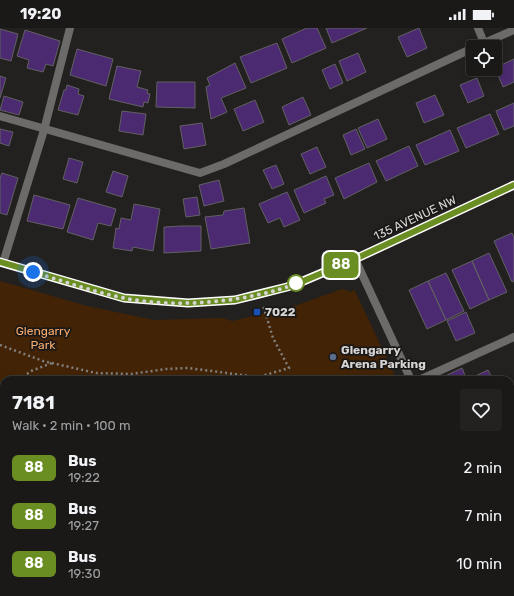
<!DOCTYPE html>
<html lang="en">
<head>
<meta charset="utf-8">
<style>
	:root { --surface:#1a1918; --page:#232221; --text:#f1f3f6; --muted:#9fa0a2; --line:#383837 }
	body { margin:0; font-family:Rubik,sans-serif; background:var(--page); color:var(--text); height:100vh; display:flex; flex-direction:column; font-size:15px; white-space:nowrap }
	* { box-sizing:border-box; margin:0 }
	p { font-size:13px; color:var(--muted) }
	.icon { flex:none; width:22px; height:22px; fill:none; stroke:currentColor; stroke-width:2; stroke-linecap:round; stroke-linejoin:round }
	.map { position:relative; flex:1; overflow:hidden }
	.panel { position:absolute; left:0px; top:348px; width:514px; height:220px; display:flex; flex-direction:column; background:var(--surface); border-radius:12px 12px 0 0; box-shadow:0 2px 6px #0003,0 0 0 1px var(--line) }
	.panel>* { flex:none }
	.badge { padding:0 8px; border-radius:6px; font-size:14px; line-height:26px }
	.tools { position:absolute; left:466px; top:12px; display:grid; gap:8px }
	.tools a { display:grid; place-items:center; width:36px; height:36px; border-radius:4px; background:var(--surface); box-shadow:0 2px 6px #0003,0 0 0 1px var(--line); font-size:20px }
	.you { position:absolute; width:20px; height:20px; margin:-10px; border:3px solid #fff; border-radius:50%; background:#1a73e8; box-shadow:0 0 0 6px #1a73e833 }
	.map>.badge { position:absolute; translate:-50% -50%; box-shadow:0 0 0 2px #fff }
	.round { display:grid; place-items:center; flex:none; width:42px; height:42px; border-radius:4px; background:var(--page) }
	.summary { display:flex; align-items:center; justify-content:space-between; height:68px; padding:0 12px }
	h1 { font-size:19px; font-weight:700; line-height:30px }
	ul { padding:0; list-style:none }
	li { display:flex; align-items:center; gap:12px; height:48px; padding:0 12px }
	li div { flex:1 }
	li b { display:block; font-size:15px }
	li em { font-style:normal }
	li .badge { min-width:44px; font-weight:700; text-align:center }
	.status { display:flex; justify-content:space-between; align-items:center; height:28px; padding:0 20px; background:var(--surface); direction:ltr }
	.status svg { height:11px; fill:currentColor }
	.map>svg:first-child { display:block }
	.green { fill:#422305 }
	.building { fill:#4c2a71; stroke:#616062 }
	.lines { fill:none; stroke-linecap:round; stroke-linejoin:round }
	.path { stroke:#82807f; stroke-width:2.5; stroke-dasharray:2 3; stroke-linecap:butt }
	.service { stroke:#6c6b6a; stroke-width:8 }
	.minor { stroke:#6c6b6a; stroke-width:8 }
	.tertiary { stroke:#6c6b6a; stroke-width:8 }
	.line-casing { stroke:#fff; stroke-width:9 }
	.line { stroke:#6b8e23; stroke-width:6 }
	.walk { stroke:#d5d4d3; stroke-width:4; stroke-dasharray:0 7.2 }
	.stop-dot { fill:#fff; stroke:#6b8e23; stroke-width:2 }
	.transit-dot { fill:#1a4fb4; stroke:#1a1817; stroke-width:1.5 }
	.service-dot { fill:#5c6f8a; stroke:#1a1817; stroke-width:1.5 }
	.labels { text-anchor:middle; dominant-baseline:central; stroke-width:3.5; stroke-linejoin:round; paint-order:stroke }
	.street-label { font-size:12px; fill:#d5d4d3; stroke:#1a1817 }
	.poi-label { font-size:12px; font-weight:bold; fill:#d5d4d3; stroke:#1a1817; text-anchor:start }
	.park-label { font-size:12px; fill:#f9ac6e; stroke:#1a1817 }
</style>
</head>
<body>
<div class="status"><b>19:20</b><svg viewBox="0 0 49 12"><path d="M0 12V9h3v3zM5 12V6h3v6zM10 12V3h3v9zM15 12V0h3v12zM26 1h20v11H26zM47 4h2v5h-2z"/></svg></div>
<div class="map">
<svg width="514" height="568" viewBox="0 0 514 568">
	<rect width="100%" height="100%" fill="#232120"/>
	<!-- green -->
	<path class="green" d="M0,253l87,25 67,14 68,-2 10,3 60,-14 50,-18 9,3 3,-3 43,91h-393v212h506v-71l4,9v66h-514z"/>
	<!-- building -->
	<path class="building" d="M307,0h10l9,20 -34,15 -10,-24z
		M326,0h41l-35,15z
		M419,0l8,20 -20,9 -9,-20z
		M0,1l18,5 -7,27 -11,-3z
		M25,2l35,11 -7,25 -7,-2 -3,8 -16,-4 2,-8 -12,-4z
		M277,15l10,25 -36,15 -11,-26z
		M77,21l36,10 -7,27 -36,-11z
		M358,25l8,19 -19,9 -8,-20z
		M514,31v23l-11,5 -8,-19z
		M235,35l11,25 -25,10 6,14 -16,7 -5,-32 4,-2 -3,-7z
		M335,36l8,19 -13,6 -8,-19z
		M117,38l24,5 -4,16 11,3 -1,3 3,1 -2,9 -4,-1 -1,5 -34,-8z
		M0,48l6,2 -6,20z
		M477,50l7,18 -16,7 -8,-18z
		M157,54h38v26l-39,-1z
		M67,57l12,4 -1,5 6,2 -6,19 -20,-5 6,-20h2z
		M435,67l9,20 -20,8 -8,-20z
		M4,68l19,6 -4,13 -19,-5z
		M303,69l8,18 -22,10 -7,-18z
		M255,72l9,22 -21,9 -9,-22z
		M514,75v23l-10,4 -8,-19z
		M122,83l24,3 -3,21 -24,-4z
		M490,86l9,20 -33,14 -9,-20z
		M378,91l9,20 -20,9 -9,-20z
		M202,95l4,22 -22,4 -4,-23z
		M0,101l13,3 -4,14 -9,-3z
		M356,101l9,20 -14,6 -8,-20z
		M450,102l9,21 -34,14 -9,-20z
		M409,118l9,20 -32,15 -10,-20z
		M317,119l9,20 -16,7 -9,-20z
		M69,130l14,4 -6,21 -14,-4z
		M369,135l8,19 -33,17 -9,-21z
		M276,137l8,19 -12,5 -9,-19z
		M113,143l15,5 -6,21 -16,-5z
		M2,145l16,5 -11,37 -7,-2v-35z
		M326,148l8,19 -10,4 2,4 -22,10 -10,-23z
		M219,152l5,21 -20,5 -5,-21z
		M287,164l13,28 -16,7 -4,-9 -12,5 -9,-19z
		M34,167l36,10 -7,24 -36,-8z
		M197,169l3,18 -14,2 -3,-18z
		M78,170l38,11 -5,17 -13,-3 -5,17 -26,-8z
		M134,176l26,5 -7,42 -20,-4 -1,4 -19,-3 3,-20 3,1 2,-11 10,2z
		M244,180l6,35 -39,6 -6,-32 18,-2 1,-4z
		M181,198h20v25l-37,2v-26z
		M512,205l2,5v43l-2,1 -18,-41z
		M489,225l18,39 -18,8 -17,-39z
		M472,233l17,39 -19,9 -18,-39z
		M446,245l18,38 -18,9 -18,-39z
		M428,253l18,39 -19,9 -18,-39z
		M466,284l9,21 -19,8 -9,-20z
		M462,340l5,12h-22l-2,-3z
		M488,342l5,10h-21l-1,-2z
		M514,359v24l-4,-9v-13z
		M71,564h149l2,4h-149z"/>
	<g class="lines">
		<!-- path -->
		<path class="path" d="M0,317l43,16 53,12 35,1 35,-5 22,-1 70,9 31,-9 -16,-30 -10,-33
			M19,352l12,-9 21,-8
			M0,375l4,-7
			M0,441l4,10
			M510,483l4,9
			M68,564l2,4"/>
		<!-- service -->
		<path class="service" d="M478,0l6,15
			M475,19l39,-17
			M0,88l200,57 24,-9 249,-116
			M3,235l41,-133 26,-102
			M419,352l95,-43"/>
		<!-- minor -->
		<path class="minor" d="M355,231l56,121
			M510,464l4,-2"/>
		<!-- tertiary -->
		<path class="tertiary" d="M0,234l124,36 64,5 47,-3 52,-13 68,-28 159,-74"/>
	</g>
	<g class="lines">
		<defs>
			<path id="line" d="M0,234l124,36 64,5 47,-3 52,-13 14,-5 54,-23 159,-74"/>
		</defs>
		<!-- line casing -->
		<use href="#line" class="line-casing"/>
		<!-- line -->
		<use href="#line" class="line"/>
		<!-- walk -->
		<path class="walk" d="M33,244c30,9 60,20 91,26 53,11 126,4 177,-16l-5,1"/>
	</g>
	<!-- markers -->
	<circle class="stop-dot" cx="296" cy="255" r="8"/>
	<rect class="transit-dot" x="253" y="280" width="8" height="8" rx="2"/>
	<circle class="service-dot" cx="333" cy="329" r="4"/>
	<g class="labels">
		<!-- street labels -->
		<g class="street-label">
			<text transform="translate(415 190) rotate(-25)">135 AVENUE NW</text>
		</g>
		<!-- poi labels -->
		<g class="poi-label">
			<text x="265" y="284">7022</text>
			<text x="341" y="322">Glengarry<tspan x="341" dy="14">Arena Parking</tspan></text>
		</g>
		<!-- park labels -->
		<g class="park-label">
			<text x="43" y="303">Glengarry<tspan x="43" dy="14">Park</tspan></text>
		</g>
	</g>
</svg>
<div class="tools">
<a><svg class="icon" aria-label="locate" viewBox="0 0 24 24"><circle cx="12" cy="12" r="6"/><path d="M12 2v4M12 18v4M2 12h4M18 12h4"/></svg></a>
</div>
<div class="you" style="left:33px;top:244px"></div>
<b class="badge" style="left:341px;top:237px;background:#6b8e23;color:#fff">88</b>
<section class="panel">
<div class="summary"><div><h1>7181</h1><p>Walk · 2 min · 100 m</p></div><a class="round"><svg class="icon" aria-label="heart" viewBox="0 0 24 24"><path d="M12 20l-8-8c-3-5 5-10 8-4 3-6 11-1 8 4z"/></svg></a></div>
<ul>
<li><span class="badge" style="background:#6b8e23;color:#fff">88</span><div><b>Bus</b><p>19:22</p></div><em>2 min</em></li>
<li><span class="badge" style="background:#6b8e23;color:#fff">88</span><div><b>Bus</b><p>19:27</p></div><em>7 min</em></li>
<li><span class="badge" style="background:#6b8e23;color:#fff">88</span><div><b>Bus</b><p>19:30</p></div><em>10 min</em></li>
</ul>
</section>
</div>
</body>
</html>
